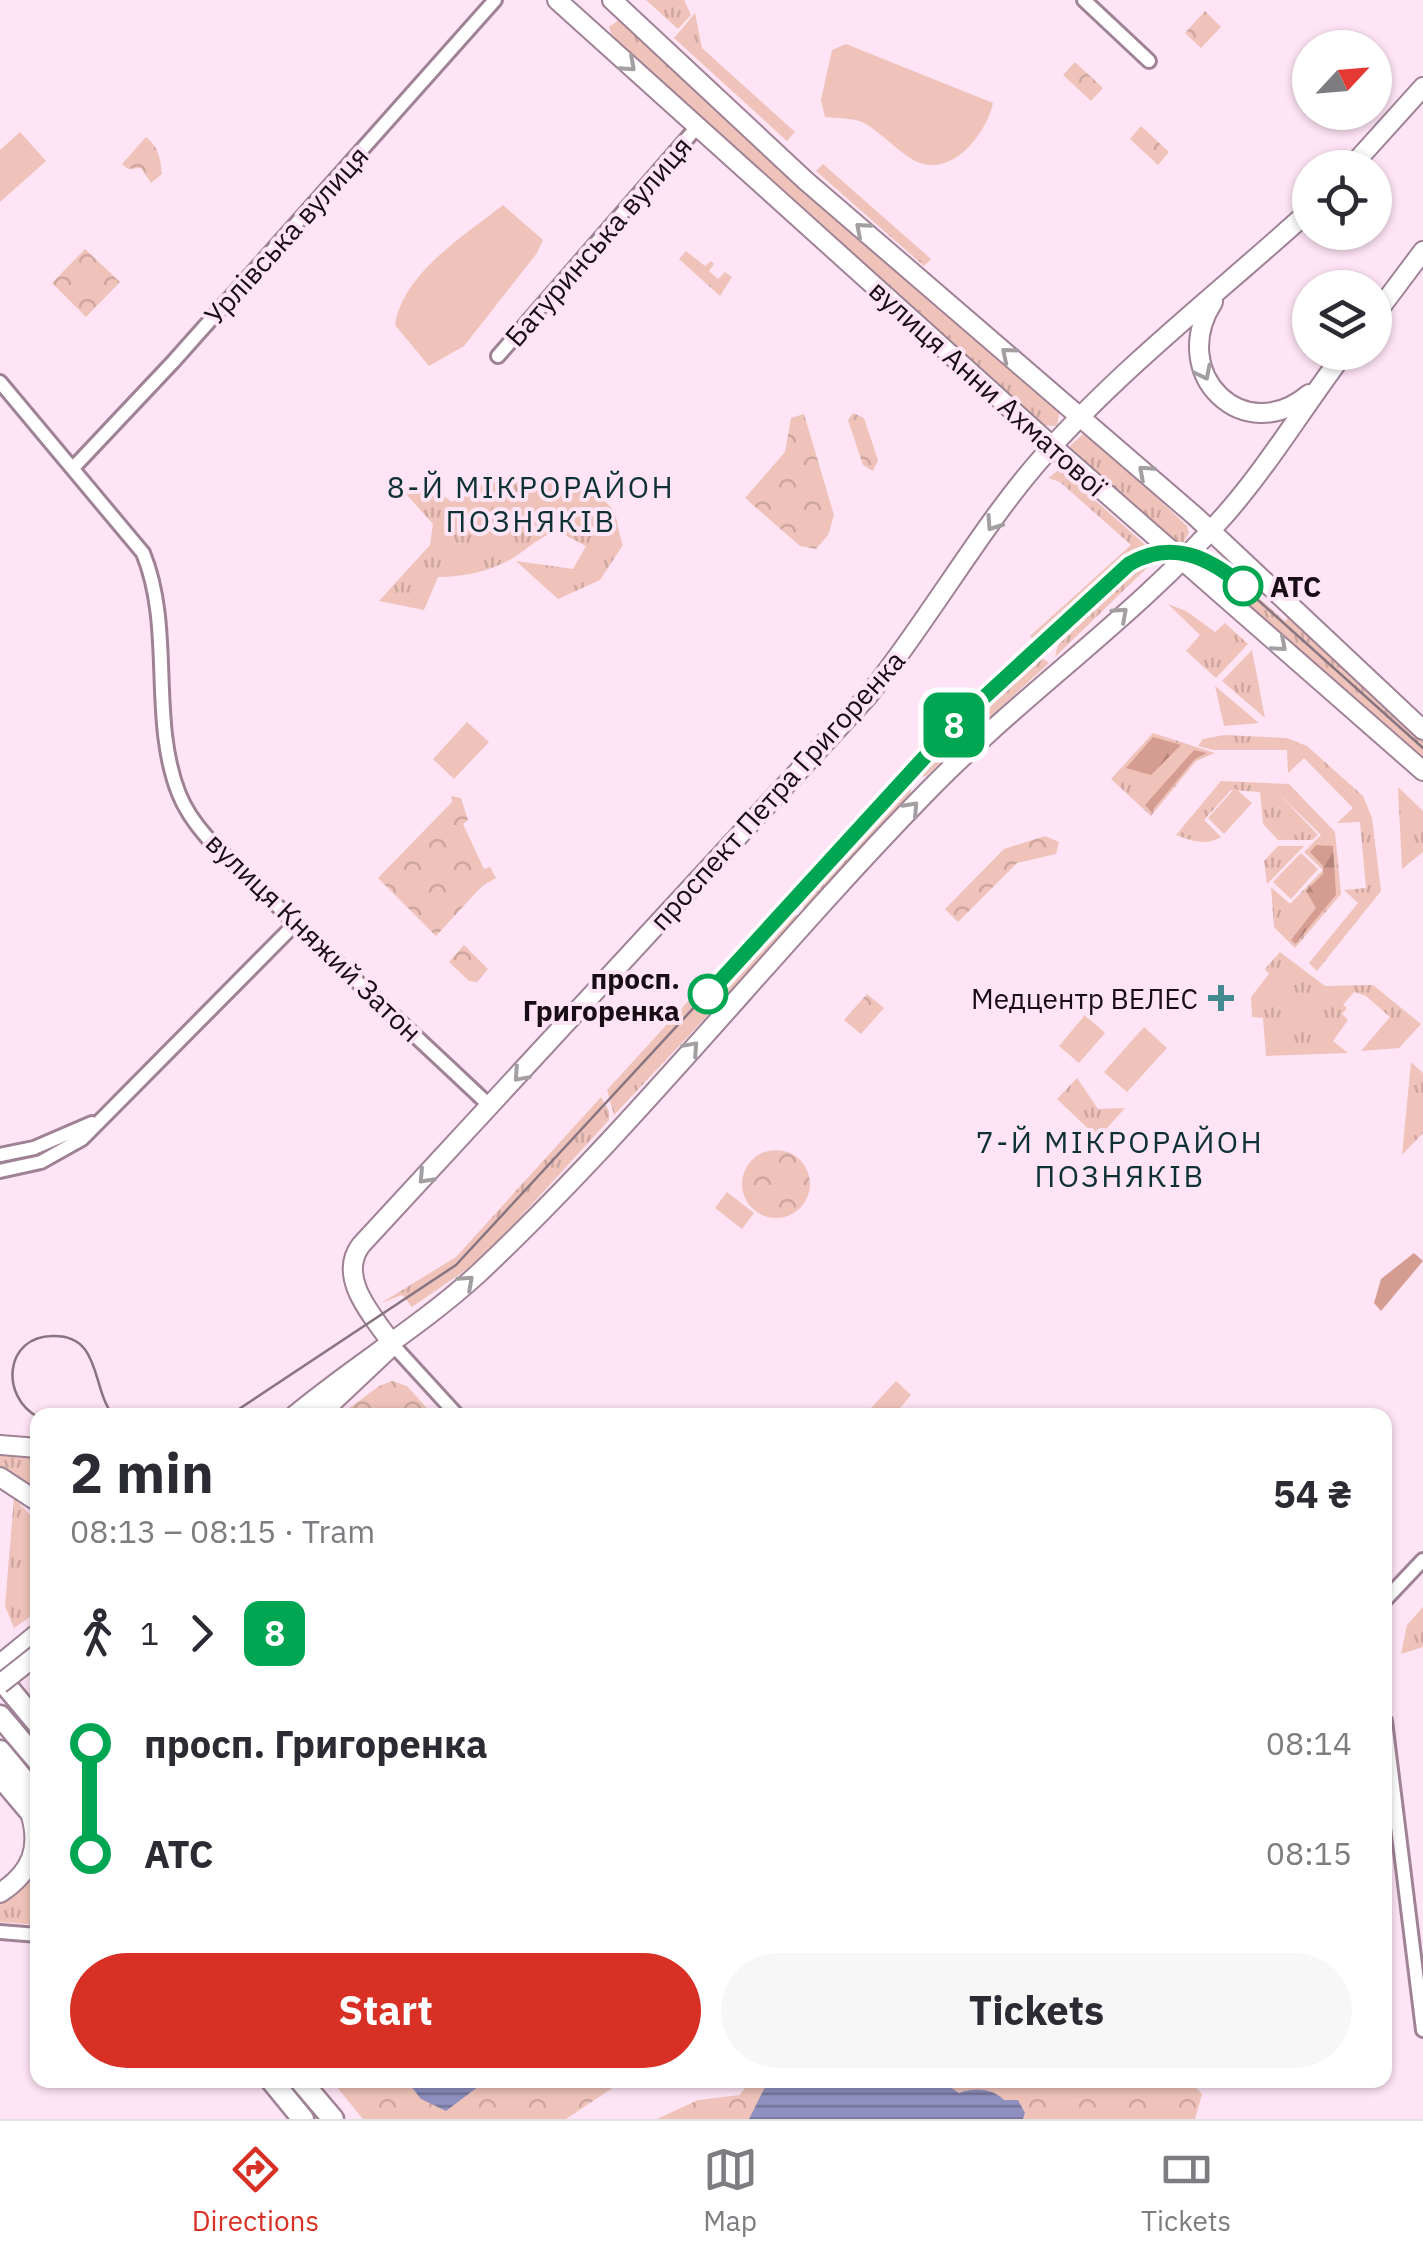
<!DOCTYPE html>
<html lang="en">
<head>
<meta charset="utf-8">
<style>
	:root { --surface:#fff; --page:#f7f7f7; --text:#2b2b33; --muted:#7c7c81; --line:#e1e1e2; --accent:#d93025 }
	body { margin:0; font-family:"IBM Plex Sans",sans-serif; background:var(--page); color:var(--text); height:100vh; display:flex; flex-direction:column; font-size:38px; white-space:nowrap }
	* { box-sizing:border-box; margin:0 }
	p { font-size:32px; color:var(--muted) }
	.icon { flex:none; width:55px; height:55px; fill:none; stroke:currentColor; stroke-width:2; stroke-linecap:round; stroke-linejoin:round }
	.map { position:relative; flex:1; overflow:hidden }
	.side { position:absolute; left:30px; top:1408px; width:1362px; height:680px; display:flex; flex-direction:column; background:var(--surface); border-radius:20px; box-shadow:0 2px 8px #0004 }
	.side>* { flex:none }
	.badge { padding:0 20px; border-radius:15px; font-size:35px; line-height:65px }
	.needle { width:65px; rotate:64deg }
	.tools { position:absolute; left:1292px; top:30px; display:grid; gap:20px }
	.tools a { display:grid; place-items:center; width:100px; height:100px; border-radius:50%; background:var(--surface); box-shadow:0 2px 8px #0004; font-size:50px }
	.map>.badge { position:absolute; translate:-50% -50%; box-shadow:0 0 0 5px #fff }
	.legs { display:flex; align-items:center; gap:15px; height:110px; padding:0 40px; font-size:32px }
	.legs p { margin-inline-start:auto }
	.headline { display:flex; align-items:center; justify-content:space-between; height:170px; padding:0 40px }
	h1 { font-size:55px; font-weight:700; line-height:75px }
	.button { display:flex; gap:20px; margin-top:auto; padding:20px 40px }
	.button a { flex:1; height:115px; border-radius:60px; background:var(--accent); color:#fff; font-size:40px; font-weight:700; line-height:115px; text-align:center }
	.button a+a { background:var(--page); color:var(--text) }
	ul { padding:0 40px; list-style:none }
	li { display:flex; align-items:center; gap:35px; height:110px; font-size:38px }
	li i { display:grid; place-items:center; width:15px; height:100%; margin:0 12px; background:currentColor }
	li i::after { content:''; width:25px; height:25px; margin:-12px; border:8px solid; border-radius:50%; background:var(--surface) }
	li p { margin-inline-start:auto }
	li:first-child i { background:linear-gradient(#0000 50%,currentColor 0) }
	li:last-child i { background:linear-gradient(currentColor 50%,#0000 0) }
	.tabs { display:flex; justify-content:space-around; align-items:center; height:140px; border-top:2px solid var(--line); background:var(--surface); font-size:28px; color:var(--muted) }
	.tabs a { display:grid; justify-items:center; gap:5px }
	.tabs .active { color:var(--accent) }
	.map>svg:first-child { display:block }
	.grass { fill:url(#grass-tufts) }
	.forest { fill:url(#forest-firs) }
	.park { fill:url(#park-crowns) }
	.garden { fill:#efc3ba }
	.water { fill:url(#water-rules) }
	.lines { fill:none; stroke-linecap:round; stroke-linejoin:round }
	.minor-casing { stroke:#9f8296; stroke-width:18 }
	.major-casing { stroke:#9f8296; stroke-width:22 }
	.highway-casing { stroke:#9f8296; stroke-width:25 }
	.minor { stroke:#fff; stroke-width:12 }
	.major { stroke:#fff; stroke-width:18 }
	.highway { stroke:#fff; stroke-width:20 }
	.tram { stroke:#877581; stroke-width:2.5 }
	.major-bridge-casing { stroke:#9f8296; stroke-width:22; stroke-linecap:butt }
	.major-bridge { stroke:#fff; stroke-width:18 }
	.oneway { stroke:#a39ea1 }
	.line-1-casing { stroke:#fff; stroke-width:22 }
	.line-1 { stroke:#00a651; stroke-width:15 }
	.stop-1-dot { fill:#fff; stroke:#00a651; stroke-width:5 }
	.poi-dot { fill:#428a90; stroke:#fee4f5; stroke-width:4 }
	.labels { text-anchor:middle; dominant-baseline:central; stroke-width:8; stroke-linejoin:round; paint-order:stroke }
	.street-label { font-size:28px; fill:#180d14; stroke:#fee4f5 }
	.stop-label { font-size:28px; font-weight:bold; fill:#180d14; stroke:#fee4f5; text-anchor:start }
	.poi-label { font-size:28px; fill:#180d14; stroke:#fee4f5; text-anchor:end }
	.neighbourhood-label { font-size:30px; letter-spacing:2.5px; fill:#0c3033; stroke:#fee4f5 }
</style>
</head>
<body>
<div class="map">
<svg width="1423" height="2119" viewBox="0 0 1423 2119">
	<defs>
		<pattern id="grass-tufts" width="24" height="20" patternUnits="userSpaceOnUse" patternTransform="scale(2.5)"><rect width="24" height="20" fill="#efc3ba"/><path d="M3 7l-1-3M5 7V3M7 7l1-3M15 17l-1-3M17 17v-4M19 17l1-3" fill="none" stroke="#cca69f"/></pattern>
		<pattern id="forest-firs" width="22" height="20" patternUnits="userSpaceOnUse" patternTransform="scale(2.5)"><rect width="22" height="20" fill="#d59d91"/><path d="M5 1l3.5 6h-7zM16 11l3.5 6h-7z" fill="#b6867c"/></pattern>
		<pattern id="park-crowns" width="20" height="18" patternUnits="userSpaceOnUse" patternTransform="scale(2.5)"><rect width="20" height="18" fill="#efc3ba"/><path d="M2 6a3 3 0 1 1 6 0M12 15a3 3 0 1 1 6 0" fill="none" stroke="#cca69f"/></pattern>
		<pattern id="water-rules" width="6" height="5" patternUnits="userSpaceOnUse" patternTransform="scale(2.5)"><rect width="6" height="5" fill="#9090c0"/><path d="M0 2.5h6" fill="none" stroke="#75749b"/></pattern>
	</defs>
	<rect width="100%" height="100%" fill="#fee4f5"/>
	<!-- grass -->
	<path class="grass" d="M646,0h38l7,15 -13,14z
		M695,13l7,35 93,84 -8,9 -113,-103z
		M620,19l279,254 161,136 -3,17 -16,-1 -428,-387 -4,-11z
		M823,164l108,95 -7,7 -108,-95z
		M686,251l19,15 6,-5 3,3 -5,7 9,8 7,-7 7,5 -12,19 -41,-37z
		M1083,434l10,3 94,89 2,7 -6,10 -5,2 -105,-89 -3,-10z
		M1060,469l91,81 4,10 -100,97 3,-12 50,-48 -2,-4 -63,58 -13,-15 101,-91 -71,-63 -12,-4z
		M503,480c28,0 99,3 112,34 3,9 4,21 8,31l-23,35 -42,19 -42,-38 57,8 13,-23 -29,-15c-18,6 -26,15 -41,25 -22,15 -52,21 -78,21l-14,33 -45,-9 51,-56 3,-21 -28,-31 23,-8 24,17 19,-14z
		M1211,568l23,8 51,45 3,-3 135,124v19l-216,-190z
		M1168,604l18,7 29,21 10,-9 23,21 -32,34 -30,-27 14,-16z
		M1028,647l21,16 -123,113 -8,1 -9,-12z
		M1252,650l13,68 -43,-37z
		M1215,686l44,37 -35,3z
		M1153,733l62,20 -19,8 -45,55 -40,-37z
		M1224,735l63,3 20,8 56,50 9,22 9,73 -64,80 -8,-8 49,-60 -14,-13 22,-2 -6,-66 -23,1 16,-15 -49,-50 -16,15 -1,-23h-73l-16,-4 5,-7z
		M903,776l7,6 1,13 -106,114 -14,-13z
		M1221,781l68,3 46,48 6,62 -46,54 -21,-21 -3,-40 19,17 33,-34 -19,-18 17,-17 -43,-42 40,42 -6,5h-34l-15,-16 -3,-32 -29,-2 -27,30 17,17c-14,9 -30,4 -45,-2z
		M1398,787l25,24v41l-21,17z
		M1278,846h26l-37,38 -3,-23z
		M780,900l19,18 -82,88 -13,-12 46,-49 -3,-4z
		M1280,952l45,34 48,-1 48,39 -22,24 -38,3 29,-34 -24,-21 -12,-4 -11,13 4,3 -5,6 6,6 -15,21 15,12 -82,3 -3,-38 -11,-1 -1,-20 18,-23 -4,-5z
		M691,998l17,17 -94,100 -7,-25z
		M1411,1062l12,11v60l-21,22z
		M1077,1078l21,31 27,-1 -27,30 -41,-39z
		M601,1097l8,14v9l-126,138 -71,49 -10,-12 -21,8 75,-46z
		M0,1454l37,4v32l-37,-21z
		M14,1498l24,25 -1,89 -23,16 -9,-22z
		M1423,1607v40l-22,7 6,-29z
		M37,1867v58l-37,-3v-20l25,-18z"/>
	<!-- forest -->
	<path class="forest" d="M1153,737l28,8 -30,30 -25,-7z
		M1194,750l13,3 -12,6 -44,53 -6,-7z
		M1316,845l17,1 3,49 -41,49 -4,-4 25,-32 -10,-17 17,-17v-8l-13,-14z
		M1414,1253l9,8 -42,50 -7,-8 7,-24z"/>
	<!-- park -->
	<path class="park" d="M1205,11l16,16 -20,21 -16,-15z
		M1075,62l28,26 -12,13 -28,-26z
		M1141,126l28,26 -11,13 -28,-26z
		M146,137c13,11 14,20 16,37l-11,9 -10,-15 -13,1 -6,-5z
		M85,249l35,33 -34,35 -34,-34z
		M853,413l11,5 14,42 -5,11 -10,-6 -15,-45z
		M804,414l30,101 -6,20 -12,14 -16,-3 -55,-48 40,-46 6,-34z
		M451,796l10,2 7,22 -5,4 21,45 6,-2 6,11 -14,8 -46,50 -58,-58 74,-76z
		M1045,836l14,6 -3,12 -39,9 -59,59 -13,-13 59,-60z
		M464,945l24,24 -11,13 -8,-1 -20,-19z
		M867,994l17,14 -23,26 -17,-14z
		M742 1184a34 34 0 1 1 68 0a34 34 0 1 1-68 0Z
		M392,1381l15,5 26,29h-93l39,-29z
		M331,2080h285l-2,7 -48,32h-203z
		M750,2080h438l14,14 -7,25h-538l41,-19 42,-5z"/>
	<!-- garden -->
	<path class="garden" d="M846,44l147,59c-7,31 -41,76 -78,58 -18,-10 -33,-28 -51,-38 -10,-5 -27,-5 -39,-6l-4,-17 11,-50z
		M20,132l26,29 -46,41v-52z
		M503,205l40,35 -6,13 -73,93 -35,20 -34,-41c8,-52 69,-89 108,-120z
		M467,722l22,20 -35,37 -21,-20z
		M1235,788l17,15 -28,31 -16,-16z
		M1301,853l17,16 -27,30 -18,-17z
		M1085,1015l20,18 -26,30 -20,-17z
		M1144,1027l23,21 -40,44 -23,-20z
		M727,1192l27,21 -12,16 -27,-21z
		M896,1381l15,14 -17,20h-15l-8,-7z"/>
	<!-- water -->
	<path class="water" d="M406,2080h81l-41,31 -25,-12z
		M777,2080l132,4 32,-3 18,12c14,-6 34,-5 45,7h14l7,13 -2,6h-274l15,-30z"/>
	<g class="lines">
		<defs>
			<path id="minor" d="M1084,0l65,61
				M498,356l199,-229
				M0,382l143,171c31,75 6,166 36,241 16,40 55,69 84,98 75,73 152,143 228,215
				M74,467l99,-105 322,-362
				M0,1155l34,-7 58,-25
				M0,1171l41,-9 41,-23 214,-216
				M393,1345l64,70
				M1385,1600l38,-40
				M1385,1721l38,309
				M0,1932l38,3"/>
			<path id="major" d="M557,0l495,446 371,325
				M612,0l194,181 389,335 228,214
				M1350,168l73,-81
				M1213,302c-46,72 31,147 96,92
				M1375,315l48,-64
				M393,1345c-19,-28 -57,-67 -32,-100l506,-548c63,-78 115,-173 180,-245 80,-89 175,-162 263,-242
				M295,1415c60,-50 126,-89 184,-142 159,-150 295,-324 447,-480 94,-97 209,-176 298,-277 45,-51 80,-110 121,-164
				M319,1415l70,-66
				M0,1445l38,3
				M0,1477l38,25
				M0,1664l38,-31
				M0,1893c32,-21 41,-45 30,-81"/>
			<path id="highway" d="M0,1678l38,46
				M0,1716l38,45
				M0,1751l38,46
				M0,1776l38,45
				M271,2080l32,39
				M300,2080l33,39"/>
		</defs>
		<!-- minor casing -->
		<use href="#minor" class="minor-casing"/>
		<!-- major casing -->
		<use href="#major" class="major-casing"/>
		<!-- highway casing -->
		<use href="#highway" class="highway-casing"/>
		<!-- minor -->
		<use href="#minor" class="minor"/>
		<!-- major -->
		<use href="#major" class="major"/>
		<!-- highway -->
		<use href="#highway" class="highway"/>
		<!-- tram -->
		<path class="tram" d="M230,1415l226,-150 499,-540 166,-154 23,-14 24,-5 23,2 29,12 203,182
			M38,1417c-38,-20 -34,-81 15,-81 49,-1 38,52 60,79"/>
		<defs>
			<path id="major-bridge" d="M0,1684l38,-30"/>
		</defs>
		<!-- major-bridge casing -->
		<use href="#major-bridge" class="major-bridge-casing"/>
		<!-- major-bridge -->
		<use href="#major-bridge" class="major-bridge"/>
	</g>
	<!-- one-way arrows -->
	<defs><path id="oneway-chevron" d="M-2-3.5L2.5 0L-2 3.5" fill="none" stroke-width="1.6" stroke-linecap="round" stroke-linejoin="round" transform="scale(2.5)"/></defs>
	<g class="oneway">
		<use href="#oneway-chevron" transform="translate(629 65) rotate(42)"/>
		<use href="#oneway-chevron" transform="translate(862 229) rotate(-139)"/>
		<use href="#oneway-chevron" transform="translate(1008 354) rotate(-140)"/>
		<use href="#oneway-chevron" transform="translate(1204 373) rotate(63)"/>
		<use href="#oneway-chevron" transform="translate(1145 472) rotate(-138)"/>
		<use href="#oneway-chevron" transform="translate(993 524) rotate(124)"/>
		<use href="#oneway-chevron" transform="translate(1121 614) rotate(-42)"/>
		<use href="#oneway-chevron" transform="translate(1280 645) rotate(41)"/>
		<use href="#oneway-chevron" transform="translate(912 808) rotate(-47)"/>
		<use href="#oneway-chevron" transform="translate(692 1048) rotate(-48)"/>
		<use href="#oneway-chevron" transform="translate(520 1075) rotate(132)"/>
		<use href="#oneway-chevron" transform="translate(425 1177) rotate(133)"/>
		<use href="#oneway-chevron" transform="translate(467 1282) rotate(-42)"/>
	</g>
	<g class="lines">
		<defs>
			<path id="line-1" d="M708,994l246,-269 175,-161c42,-25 80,-7 114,22"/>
		</defs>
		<!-- line-1 casing -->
		<use href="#line-1" class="line-1-casing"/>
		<!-- line-1 -->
		<use href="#line-1" class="line-1"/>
	</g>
	<!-- markers -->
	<g class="stop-1-dot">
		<circle cx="1243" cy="586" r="18"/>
		<circle cx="708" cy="994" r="18"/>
	</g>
	<path class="poi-dot" d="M1216 983h10v10h10v10h-10v10h-10v-10h-10v-10h10z"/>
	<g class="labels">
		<!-- street labels -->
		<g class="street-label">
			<text transform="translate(286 235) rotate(-48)">Урлівська вулиця</text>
			<text transform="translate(598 241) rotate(-49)">Батуринська вулиця</text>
			<text transform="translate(988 388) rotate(42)">вулиця Анни Ахматової</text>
			<text transform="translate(777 790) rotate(-48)">проспект Петра Григоренка</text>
			<text transform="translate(314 937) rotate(44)">вулиця Княжий Затон</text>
		</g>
		<!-- stop labels -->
		<g class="stop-label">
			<text x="1270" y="586">АТС</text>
			<text x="680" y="978" text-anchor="end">просп.<tspan x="680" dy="32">Григоренка</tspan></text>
		</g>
		<!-- poi labels -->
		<g class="poi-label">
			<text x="1198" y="998">Медцентр ВЕЛЕС</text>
		</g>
		<!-- neighbourhood labels -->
		<g class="neighbourhood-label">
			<text x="531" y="486">8-Й МІКРОРАЙОН<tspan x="531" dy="34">ПОЗНЯКІВ</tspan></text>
			<text x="1120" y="1141">7-Й МІКРОРАЙОН<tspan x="1120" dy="34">ПОЗНЯКІВ</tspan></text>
		</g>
	</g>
</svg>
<div class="tools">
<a><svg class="needle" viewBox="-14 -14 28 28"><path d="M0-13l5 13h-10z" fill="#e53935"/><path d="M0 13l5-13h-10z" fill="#7c7c81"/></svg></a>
<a><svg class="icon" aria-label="locate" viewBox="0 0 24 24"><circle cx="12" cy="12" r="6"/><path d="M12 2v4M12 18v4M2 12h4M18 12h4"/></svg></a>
<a><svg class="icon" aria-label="layers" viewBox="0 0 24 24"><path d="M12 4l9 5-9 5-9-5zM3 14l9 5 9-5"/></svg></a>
</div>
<b class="badge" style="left:954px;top:725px;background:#00a651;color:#fff">8</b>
<section class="side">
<div class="headline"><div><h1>2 min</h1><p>08:13 – 08:15 · Tram</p></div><b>54 ₴</b></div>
<div class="legs"><svg class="icon" aria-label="walk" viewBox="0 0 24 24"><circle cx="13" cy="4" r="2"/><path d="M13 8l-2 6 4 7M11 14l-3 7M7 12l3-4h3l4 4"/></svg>1<svg class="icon" aria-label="forward" viewBox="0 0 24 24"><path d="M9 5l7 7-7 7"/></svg><b class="badge" style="background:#00a651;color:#fff">8</b></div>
<ul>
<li><i style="color:#00a651"></i><b>просп. Григоренка</b><p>08:14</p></li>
<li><i style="color:#00a651"></i><b>АТС</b><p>08:15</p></li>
</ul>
<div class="button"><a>Start</a><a>Tickets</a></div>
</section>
</div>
<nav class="tabs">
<a class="active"><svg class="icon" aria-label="directions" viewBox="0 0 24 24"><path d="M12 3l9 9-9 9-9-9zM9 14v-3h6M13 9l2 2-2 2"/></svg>Directions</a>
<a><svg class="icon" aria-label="map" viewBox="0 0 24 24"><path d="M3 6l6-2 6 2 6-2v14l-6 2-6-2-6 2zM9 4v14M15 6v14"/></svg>Map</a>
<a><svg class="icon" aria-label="tickets" viewBox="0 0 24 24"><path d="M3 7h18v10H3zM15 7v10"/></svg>Tickets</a>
</nav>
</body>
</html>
